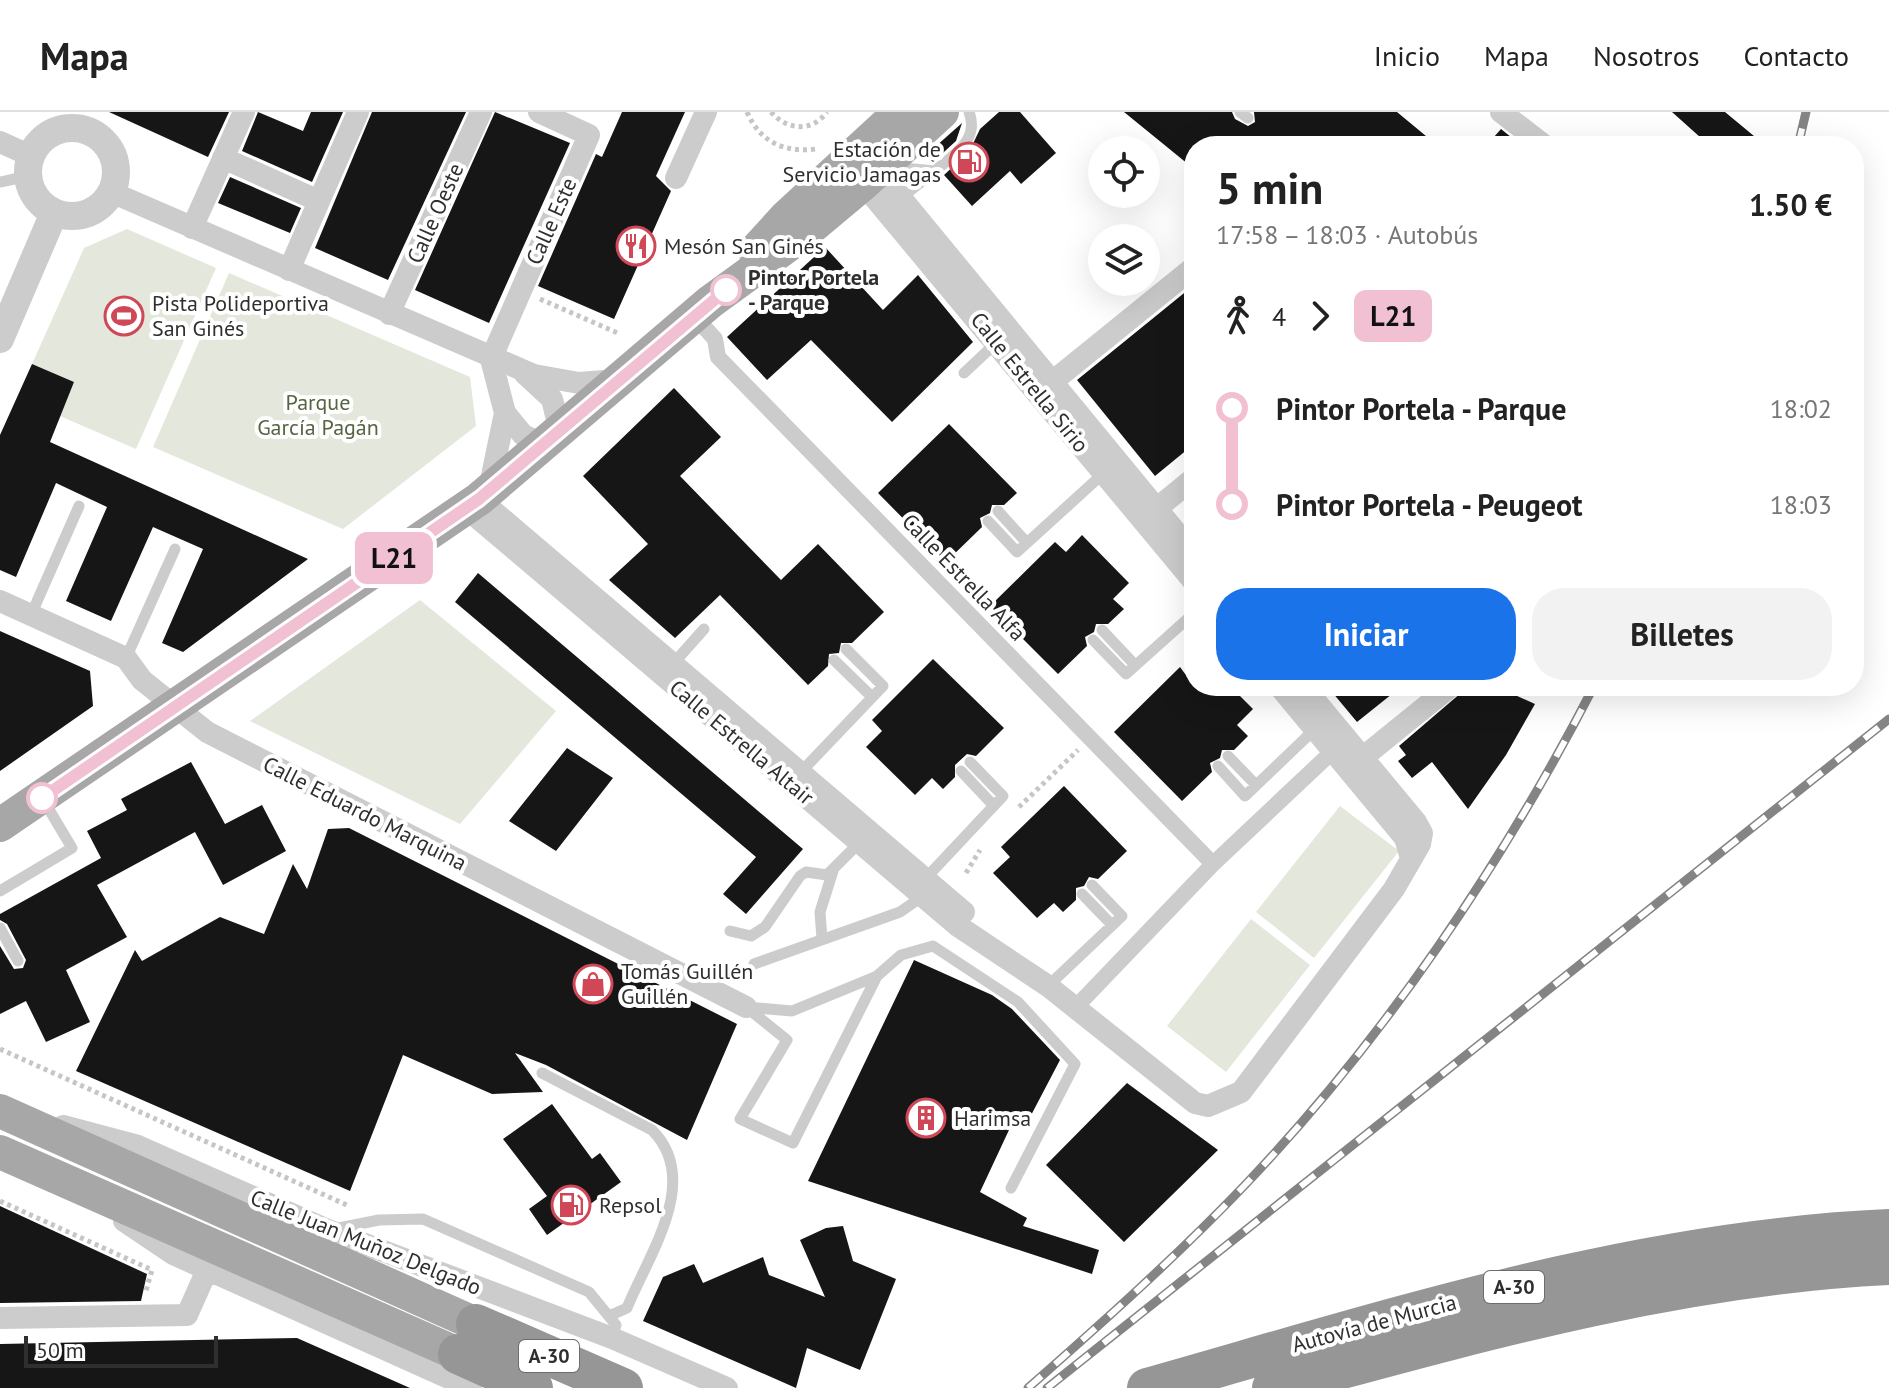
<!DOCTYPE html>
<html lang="es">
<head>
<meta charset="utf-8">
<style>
	:root { --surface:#fff; --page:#f2f2f2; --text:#222; --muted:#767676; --line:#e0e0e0; --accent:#1a73e8 }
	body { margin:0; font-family:"PT Sans",sans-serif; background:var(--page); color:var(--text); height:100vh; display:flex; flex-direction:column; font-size:30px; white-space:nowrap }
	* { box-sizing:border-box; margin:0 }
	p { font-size:26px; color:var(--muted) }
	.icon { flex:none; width:44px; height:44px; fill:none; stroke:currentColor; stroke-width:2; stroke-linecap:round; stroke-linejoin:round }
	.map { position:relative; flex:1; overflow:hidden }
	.sheet { position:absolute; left:1184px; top:24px; width:680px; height:560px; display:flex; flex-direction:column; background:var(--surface); border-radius:32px; box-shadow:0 8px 32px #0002 }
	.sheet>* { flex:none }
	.badge { padding:0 16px; border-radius:12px; font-size:28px; line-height:52px }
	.tools { position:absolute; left:1088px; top:24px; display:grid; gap:16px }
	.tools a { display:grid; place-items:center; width:72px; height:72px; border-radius:50%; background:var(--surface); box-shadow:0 8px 32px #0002; font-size:40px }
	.scale { position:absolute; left:24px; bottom:20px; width:194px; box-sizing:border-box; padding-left:8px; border:4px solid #2f2f2f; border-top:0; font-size:22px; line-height:28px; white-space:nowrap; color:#2f2f2f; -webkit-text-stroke:6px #fff; paint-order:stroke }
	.map>.badge { position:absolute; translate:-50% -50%; box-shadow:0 0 0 4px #fff }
	.legs { display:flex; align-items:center; gap:12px; height:88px; padding:0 32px; font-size:26px }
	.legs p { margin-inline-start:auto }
	.head { display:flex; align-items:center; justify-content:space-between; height:136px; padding:0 32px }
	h1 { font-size:44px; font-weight:600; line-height:60px }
	.action { display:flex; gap:16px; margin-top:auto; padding:16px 32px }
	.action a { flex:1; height:92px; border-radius:32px; background:var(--accent); color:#fff; font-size:32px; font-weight:600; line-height:92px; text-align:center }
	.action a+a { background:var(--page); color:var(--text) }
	ul { padding:0 32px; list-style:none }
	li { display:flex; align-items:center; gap:28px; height:96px; font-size:30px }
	li i { display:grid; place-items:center; width:12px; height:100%; margin:0 10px; background:currentColor }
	li i::after { content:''; width:20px; height:20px; margin:-10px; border:6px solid; border-radius:50%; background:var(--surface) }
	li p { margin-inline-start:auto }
	li:first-child i { background:linear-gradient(#0000 50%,currentColor 0) }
	li:last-child i { background:linear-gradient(currentColor 50%,#0000 0) }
	header { display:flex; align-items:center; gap:48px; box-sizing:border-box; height:112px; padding:0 40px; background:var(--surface); border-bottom:2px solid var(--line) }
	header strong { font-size:38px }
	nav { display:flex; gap:44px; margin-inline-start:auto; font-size:28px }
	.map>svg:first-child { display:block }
	.green { fill:#e3e7dc }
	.building { fill:#161616 }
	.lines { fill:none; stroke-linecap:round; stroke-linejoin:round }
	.path { stroke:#c6c6c6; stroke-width:5; stroke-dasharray:4 4; stroke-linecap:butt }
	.service { stroke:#ccc; stroke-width:11 }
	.pedestrian { stroke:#ccc; stroke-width:16 }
	.minor { stroke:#ccc; stroke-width:22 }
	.tertiary { stroke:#ccc; stroke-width:28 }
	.primary { stroke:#a7a7a7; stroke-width:34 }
	.motorway { stroke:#969696; stroke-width:40 }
	.rail-casing { stroke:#848484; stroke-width:9 }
	.rail { stroke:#fff; stroke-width:6; stroke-dasharray:18; stroke-linecap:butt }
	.line-1-casing { stroke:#fff; stroke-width:18 }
	.line-1 { stroke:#f1c0d3; stroke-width:12 }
	.stop-1-dot { fill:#fff; stroke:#f1c0d3; stroke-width:4 }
	.labels { text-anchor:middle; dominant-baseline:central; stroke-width:8; stroke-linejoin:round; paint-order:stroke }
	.shield { fill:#fff; stroke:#6d6d6d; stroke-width:2 }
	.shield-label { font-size:20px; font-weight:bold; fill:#2f2f2f }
	.poi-label { font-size:22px; fill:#2f2f2f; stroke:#fff; text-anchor:start }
	.street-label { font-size:22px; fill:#2f2f2f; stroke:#fff }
	.stop-label { font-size:22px; font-weight:bold; fill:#2f2f2f; stroke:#fff; text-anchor:start }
	.park-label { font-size:22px; fill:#546542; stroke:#fff }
</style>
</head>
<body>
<header>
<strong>Mapa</strong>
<nav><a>Inicio</a><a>Mapa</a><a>Nosotros</a><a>Contacto</a></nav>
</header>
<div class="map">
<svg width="1889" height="1276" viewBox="0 0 1889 1276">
	<rect width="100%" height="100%" fill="#fff"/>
	<!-- green -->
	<path class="green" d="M127,117l89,39 -80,181 -76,-33 14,-34 -42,-18 52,-116z
		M229,161l241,104 6,49 -133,103 -190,-82z
		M420,488l136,111 -96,113 -210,-103z
		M1340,694l59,45 -85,107 -58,-46z
		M1251,807l59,46 -84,107 -59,-46z"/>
	<!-- building -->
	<path class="building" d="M109,0h120l-21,45z
		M258,0l45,19 8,-19h32l-31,70 -70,-31z
		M372,0h94l-78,168 -73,-32z
		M495,0l75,31 -81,180 -74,-33z
		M622,0h63l-29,64 15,15 -57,128 -76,-33 58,-132 6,3z
		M999,0h21l36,41 -35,31 -11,-13 -38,35 -28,-31 25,-23 11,-23z
		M1124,0h108l3,7 13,7 7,-4 -1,-10h143l41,34h-244v23z
		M1672,0h53l41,34h-56z
		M962,11l-6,18 -23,21 -7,-7z
		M1501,17l21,17h-36z
		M230,65l71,31 -11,25 -72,-30z
		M825,135l58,63 35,-35 55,67 -81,80 -81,-82 -44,40 -40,-43z
		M1194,173v159l-39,32 -78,-96z
		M32,252l42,18 -24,60 258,117 -125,93 -21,-9 41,-94 -50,-22 -42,94 -45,-20 41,-94 -51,-24 -40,94 -16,-7v-135z
		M674,276l47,49 -41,39 101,104 37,-36 66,68 -32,31h-11l-2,10 -10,1 -1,12 -20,19 -88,-90 -45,43 -66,-58 39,-36 -65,-68z
		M949,312l68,69 -13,12h-12l-2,8 -10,5 2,9 -36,35 -68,-69z
		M1082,423l47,48 -16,16 11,10 -16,15h-12l-2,8 -9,5 2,9 -29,28 -68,-68 65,-64 11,10z
		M478,461l325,276 -57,65 -23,-20 33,-37 -301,-255z
		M0,519l90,40 3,35 -93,65z
		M933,547l71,69 -28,28 -9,-2 -12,11v12l-12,12 -11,-11 -17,17 -49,-48 16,-16 -10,-11z
		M1180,555l14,19h36l23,23 -16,16 11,11 -14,14h-12l-2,8 -10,5 2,9 -30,29 -68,-69z
		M1327,574h75l-45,36z
		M1469,574h26l40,18 -29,51 -38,54 -36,-47 -20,16 -14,-17 8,-6 -7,-9z
		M567,636l46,30 -57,73 -47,-30z
		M191,650l34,62 37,-19 24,46 -63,34 -28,-53 -98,53 30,52 -61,33 24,52 -44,20 -20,-41 -26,13v-68l14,23 9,-1 3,-8 -19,-36 -7,-4v-6l101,-56 -14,-27 40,-21 -6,-11z
		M1064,674l63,65 -29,28 -9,-2 -5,9 -8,2v12l-13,12 -9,-9 -17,15 -44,-45 17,-16 -9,-10z
		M349,716l388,196 -50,116 -141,-75 -31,-12 28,39 -51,2 -89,-39 -53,136 -274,-120 59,-121 7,11 78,-44 44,17 29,-70 14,25 21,-60z
		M914,848l78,35 20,14 48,51 -32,61 -12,-6 -36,77 47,26 -4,8 76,24 -7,24 -284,-93z
		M1127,971l91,67 -94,92 -78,-77z
		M552,992l40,55 8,-6 21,29 -74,53 -18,-26 18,-13 -44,-57z
		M0,1094l147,68 -6,27 -141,2z
		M843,1114l10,35 43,18 -36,91 -53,-22 -11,40 -153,-67 20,-44 31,-13 9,19 60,-26 6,18 56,22 -25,-57 26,-12z
		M297,1226l113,50h-410v-44z"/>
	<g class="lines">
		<!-- path -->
		<path class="path" d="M747,0c13,30 37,41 69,37
			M771,0c16,18 40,21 56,0
			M540,187l80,35
			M1019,695l59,-57
			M966,761l14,-23
			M0,937l349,157
			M0,1089l152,69 -7,24"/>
		<!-- service -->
		<path class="service" d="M1240,0l8,6
			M895,49l8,7 32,3c18,-16 45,-31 34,-59
			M0,70l28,-6
			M901,86l34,-27
			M964,261l32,-30
			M998,399l29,32
			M988,409l29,31 89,-81
			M31,503l48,-109
			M1102,518l33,35
			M1093,528l33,34 68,-61
			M126,546l49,-109
			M834,548l38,37
			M672,553l32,-36
			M1228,644l28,29
			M1218,654l27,30 71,-68
			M961,659l33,35
			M798,663l85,-89 -37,-37
			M0,779l72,-43 -28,-47
			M1082,782l30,31
			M0,816l18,33
			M730,819l21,5 14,-9 35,-51 6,-4 21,3 33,-33
			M822,827l-2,-27 13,-41
			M754,852l146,-52 23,-16 3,-18 77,-82 -33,-34
			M877,864l-84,167 -53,-24 47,-79 -41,-33 46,4 85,-35 24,-21 32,-9 85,56 57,62 -64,124
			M1048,874l74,-70 -30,-31
			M542,961l110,57c50,50 -3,124 -25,178l-18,8
			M334,1117l45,-9 44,-1 166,73 27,33 -4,13"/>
		<!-- pedestrian -->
		<path class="pedestrian" d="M694,204l21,23 3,18 495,507
			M1074,897l139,-145 120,-113"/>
		<!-- minor -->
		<path class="minor" d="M1501,0l44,34
			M0,30l31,14
			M223,46l96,43
			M878,58l316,384
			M676,66l30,-66
			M863,72l331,398
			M111,80l423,183 45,8 38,-3
			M192,116l52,-116
			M289,158l69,-158
			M389,202l92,-202
			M491,247l98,-224 -50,-23
			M525,262l27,25 8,33
			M1052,270l142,-115
			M505,301l18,22 22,10
			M489,378l16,-77 -14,-54
			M479,387l485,413
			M466,396l492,418 90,60 147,117 13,3 33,-14 153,-203 26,-45 2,-11 -6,-11 -113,-136
			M1156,397l38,-31
			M0,489l126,57 16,22 65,52 539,275
			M1279,574l126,152 6,20
			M1362,646l89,-72
			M63,1014l75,20 190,84 284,108 115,50
			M124,1109l49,33 298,134
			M0,1206l187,-3 20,-45"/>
		<!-- tertiary -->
		<path class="tertiary" d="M28 60a44 44 0 1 1 88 0a44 44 0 1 1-88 0Z
			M0,227l54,-126"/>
		<!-- primary -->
		<path class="primary" d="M755,139l31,-34 114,-105
			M0,713l479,-326 231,-197 92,-67 61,-51 79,-72
			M0,999l476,213
			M0,1040l458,202"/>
		<!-- motorway -->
		<path class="motorway" d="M476,1212l147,64
			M458,1242l75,34
			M1147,1276c244,-69 487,-148 742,-159
			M1272,1276c203,-55 406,-113 617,-123"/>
		<defs>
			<path id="rail" d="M1798,34l8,-34
				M1028,1276c74,-65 148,-131 216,-202 140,-147 258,-321 350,-500
				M1047,1276l842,-669"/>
		</defs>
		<!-- rail casing -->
		<use href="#rail" class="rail-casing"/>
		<!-- rail -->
		<use href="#rail" class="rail"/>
	</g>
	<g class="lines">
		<defs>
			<path id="line-1" d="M42,686l437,-299 247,-209"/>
		</defs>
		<!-- line-1 casing -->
		<use href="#line-1" class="line-1-casing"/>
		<!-- line-1 -->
		<use href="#line-1" class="line-1"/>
	</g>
	<!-- icons -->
	<defs>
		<symbol id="fuel-ring" viewBox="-11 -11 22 22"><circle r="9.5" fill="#fff" stroke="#d04857" stroke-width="1.5"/><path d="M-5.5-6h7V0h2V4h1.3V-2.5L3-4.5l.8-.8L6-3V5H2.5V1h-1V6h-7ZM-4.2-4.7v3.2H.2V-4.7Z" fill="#d04857"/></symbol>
		<symbol id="restaurant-ring" viewBox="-11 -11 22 22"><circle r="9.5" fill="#fff" stroke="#d04857" stroke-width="1.5"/><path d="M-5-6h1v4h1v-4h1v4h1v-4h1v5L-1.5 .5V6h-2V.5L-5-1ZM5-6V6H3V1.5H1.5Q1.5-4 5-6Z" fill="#d04857"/></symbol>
		<symbol id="stadium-ring" viewBox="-11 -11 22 22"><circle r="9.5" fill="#fff" stroke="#d04857" stroke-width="1.5"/><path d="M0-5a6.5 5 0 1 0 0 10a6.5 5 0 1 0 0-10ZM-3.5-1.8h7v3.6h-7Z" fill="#d04857"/></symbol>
		<symbol id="shop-ring" viewBox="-11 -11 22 22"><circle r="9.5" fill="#fff" stroke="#d04857" stroke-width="1.5"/><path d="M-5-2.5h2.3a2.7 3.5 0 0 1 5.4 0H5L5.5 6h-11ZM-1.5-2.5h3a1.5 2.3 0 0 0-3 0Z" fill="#d04857"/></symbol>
		<symbol id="building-ring" viewBox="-11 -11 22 22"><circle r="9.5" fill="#fff" stroke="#d04857" stroke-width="1.5"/><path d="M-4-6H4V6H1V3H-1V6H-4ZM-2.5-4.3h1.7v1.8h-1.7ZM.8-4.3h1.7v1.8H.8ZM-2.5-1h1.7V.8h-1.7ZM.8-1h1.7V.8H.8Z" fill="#d04857"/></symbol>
	</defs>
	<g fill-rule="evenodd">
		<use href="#fuel-ring" x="947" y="28" width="44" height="44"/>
		<use href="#restaurant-ring" x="614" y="112" width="44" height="44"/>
		<use href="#stadium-ring" x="102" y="182" width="44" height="44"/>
		<use href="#shop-ring" x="571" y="850" width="44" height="44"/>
		<use href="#building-ring" x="904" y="984" width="44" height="44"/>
		<use href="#fuel-ring" x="549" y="1071" width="44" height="44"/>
	</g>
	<!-- markers -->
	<g class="stop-1-dot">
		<circle cx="726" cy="178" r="14"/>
		<circle cx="42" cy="686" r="14"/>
	</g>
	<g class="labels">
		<!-- shield labels -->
		<g class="shield">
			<rect x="1484" y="1159" width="60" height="32" rx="6"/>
			<rect x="519" y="1228" width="60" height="32" rx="6"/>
		</g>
		<g class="shield-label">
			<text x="1514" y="1175">A-30</text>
			<text x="549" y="1244">A-30</text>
		</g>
		<!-- poi labels -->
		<g class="poi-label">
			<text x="941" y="37" text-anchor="end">Estación de<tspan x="941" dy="25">Servicio Jamagas</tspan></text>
			<text x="664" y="134">Mesón San Ginés</text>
			<text x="152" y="191">Pista Polideportiva<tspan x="152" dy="25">San Ginés</tspan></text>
			<text x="621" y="859">Tomás Guillén<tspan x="621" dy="25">Guillén</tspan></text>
			<text x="954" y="1006">Harimsa</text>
			<text x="599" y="1093">Repsol</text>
		</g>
		<!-- street labels -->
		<g class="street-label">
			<text transform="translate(435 101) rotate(-66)">Calle Oeste</text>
			<text transform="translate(551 109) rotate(-66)">Calle Este</text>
			<text transform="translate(1030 270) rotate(51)">Calle Estrella Sirio</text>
			<text transform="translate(964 465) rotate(46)">Calle Estrella Alfa</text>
			<text transform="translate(742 630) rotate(40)">Calle Estrella Altair</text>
			<text transform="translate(365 701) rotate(27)">Calle Eduardo Marquina</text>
			<text transform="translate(366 1130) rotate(22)">Calle Juan Muñoz Delgado</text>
			<text transform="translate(1374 1211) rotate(-15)">Autovía de Murcia</text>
		</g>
		<!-- stop labels -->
		<g class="stop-label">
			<text x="748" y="165">Pintor Portela<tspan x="748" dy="25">- Parque</tspan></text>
		</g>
		<!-- park labels -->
		<g class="park-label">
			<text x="318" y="290">Parque<tspan x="318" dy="25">García Pagán</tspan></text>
		</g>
	</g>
</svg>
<div class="tools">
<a><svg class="icon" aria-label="locate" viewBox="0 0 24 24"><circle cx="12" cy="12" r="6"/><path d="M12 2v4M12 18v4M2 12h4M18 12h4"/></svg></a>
<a><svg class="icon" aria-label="layers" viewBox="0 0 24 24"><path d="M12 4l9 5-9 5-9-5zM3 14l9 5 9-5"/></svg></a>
</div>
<div class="scale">50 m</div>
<b class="badge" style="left:394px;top:446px;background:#f1c0d3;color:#111">L21</b>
<section class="sheet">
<div class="head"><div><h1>5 min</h1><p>17:58 – 18:03 · Autobús</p></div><b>1.50 €</b></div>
<div class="legs"><svg class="icon" aria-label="walk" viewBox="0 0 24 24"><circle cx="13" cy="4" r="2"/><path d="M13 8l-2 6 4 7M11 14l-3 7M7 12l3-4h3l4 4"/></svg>4<svg class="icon" aria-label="forward" viewBox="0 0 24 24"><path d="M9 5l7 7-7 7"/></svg><b class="badge" style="background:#f1c0d3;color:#111">L21</b></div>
<ul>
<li><i style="color:#f1c0d3"></i><b>Pintor Portela - Parque</b><p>18:02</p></li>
<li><i style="color:#f1c0d3"></i><b>Pintor Portela - Peugeot</b><p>18:03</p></li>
</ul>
<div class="action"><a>Iniciar</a><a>Billetes</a></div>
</section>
</div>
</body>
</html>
